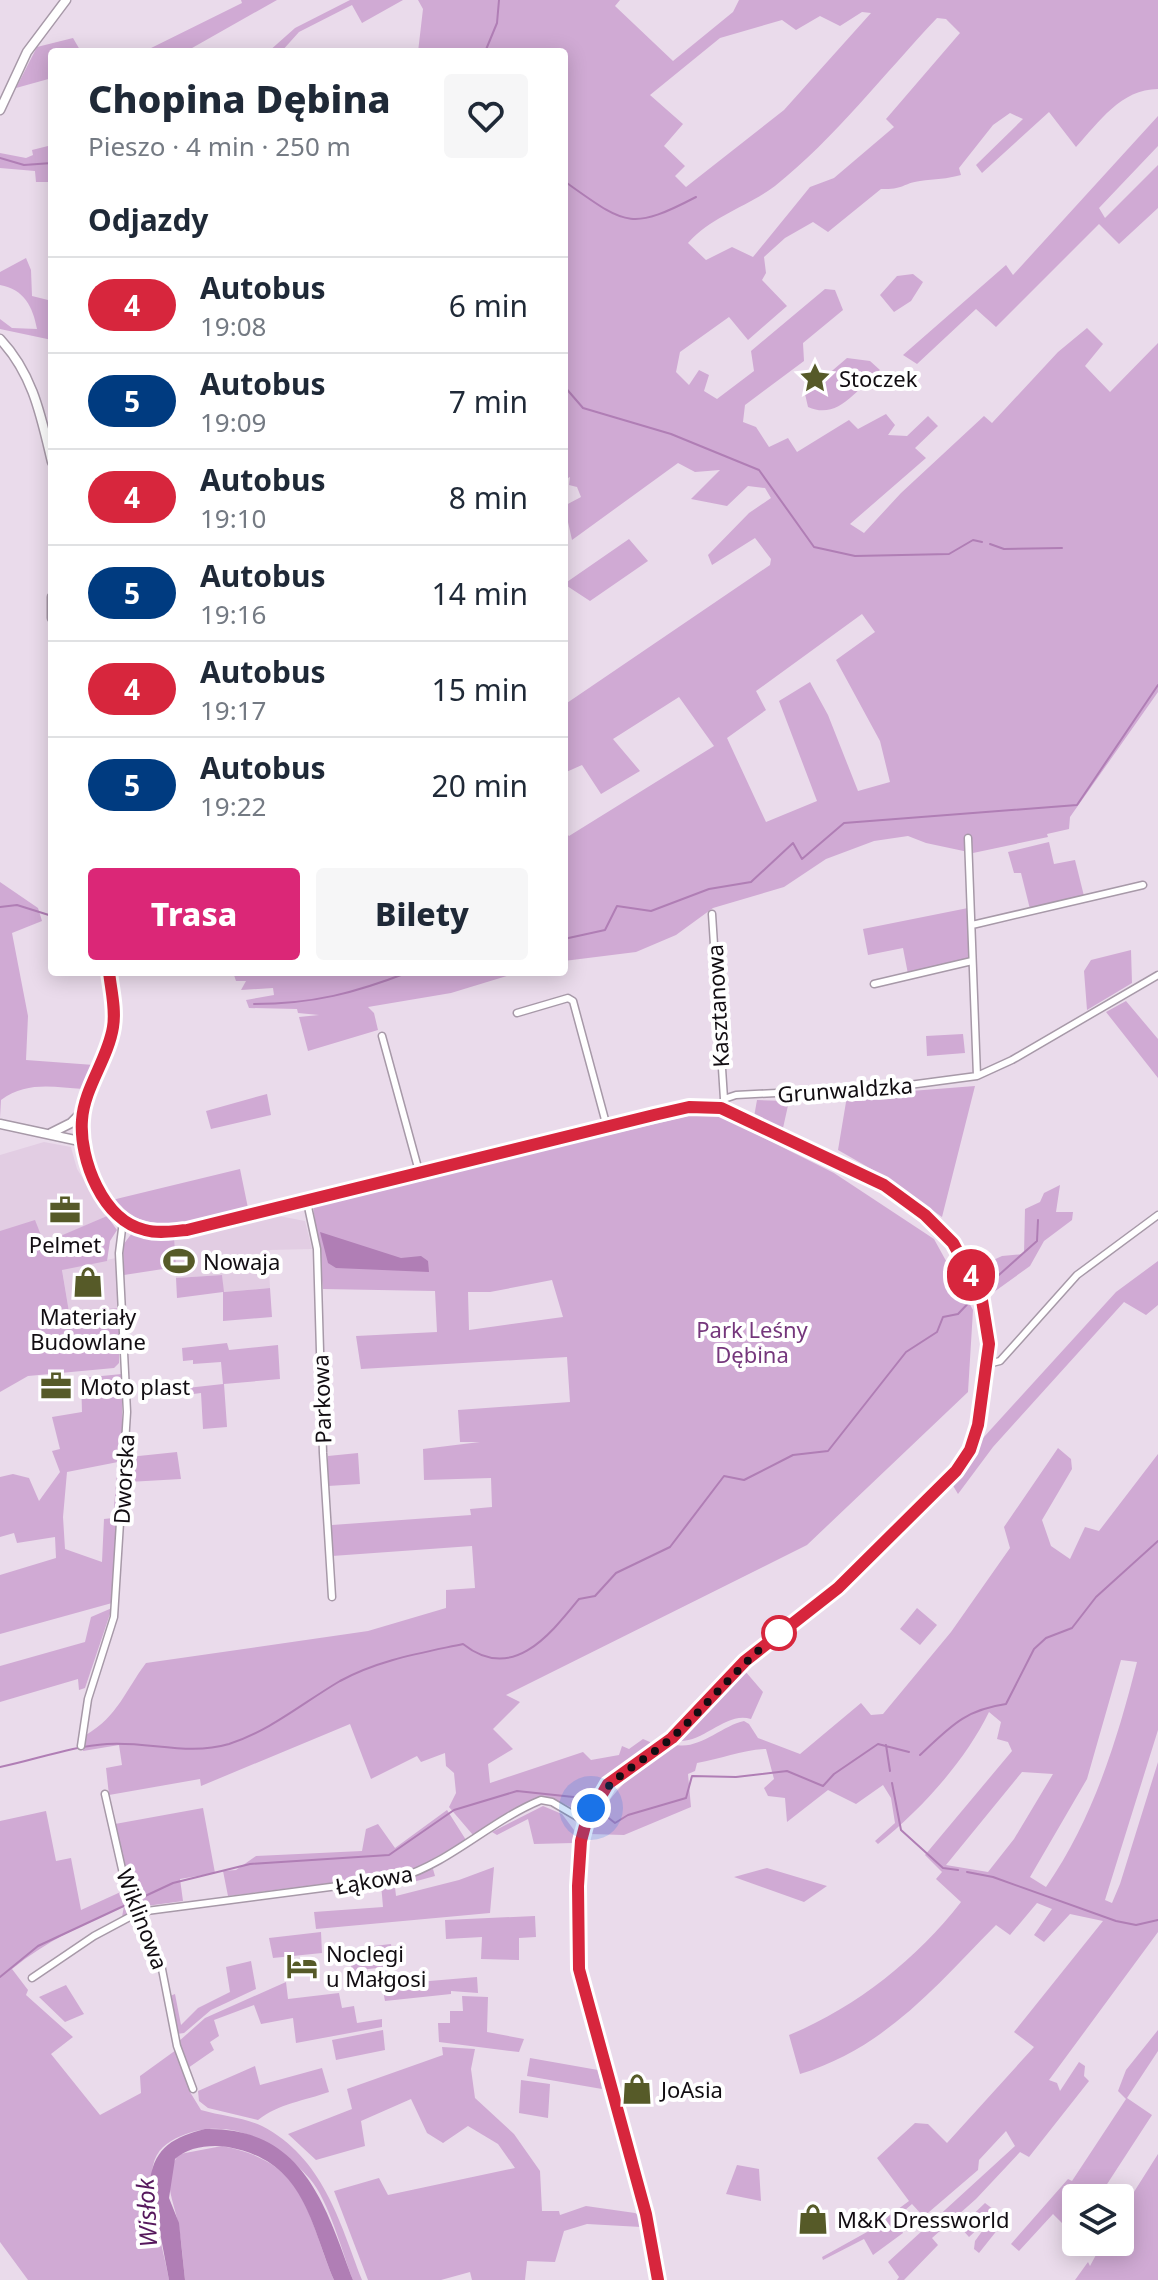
<!DOCTYPE html>
<html lang="pl">
<head>
<meta charset="utf-8">
<style>
	:root { --surface:#fff; --page:#f6f6f7; --text:#1f2937; --muted:#747a83; --line:#e0e1e3; --accent:#db2777 }
	body { margin:0; font-family:"Noto Sans",sans-serif; background:var(--page); color:var(--text); height:100vh; display:flex; flex-direction:column; font-size:30px; white-space:nowrap }
	* { box-sizing:border-box; margin:0 }
	p { font-size:26px; color:var(--muted) }
	.icon { flex:none; width:44px; height:44px; fill:none; stroke:currentColor; stroke-width:2; stroke-linecap:round; stroke-linejoin:round }
	.map { position:relative; flex:1; overflow:hidden }
	.sheet { position:absolute; left:48px; top:48px; width:520px; height:928px; display:flex; flex-direction:column; background:var(--surface); border-radius:8px; box-shadow:0 4px 20px #0003 }
	.sheet>* { flex:none }
	.badge { padding:0 16px; border-radius:26px; font-size:28px; line-height:52px }
	.buttons { position:absolute; left:1062px; top:2184px; display:grid; gap:16px }
	.buttons a { display:grid; place-items:center; width:72px; height:72px; border-radius:8px; background:var(--surface); box-shadow:0 4px 20px #0003; font-size:40px }
	.you { position:absolute; width:40px; height:40px; margin:-20px; border:6px solid #fff; border-radius:50%; background:#1a73e8; box-shadow:0 0 0 12px #1a73e833 }
	.map>.badge { position:absolute; translate:-50% -50%; box-shadow:0 0 0 4px #fff }
	h2 { padding:0 40px; font-size:30px; line-height:72px }
	.round { display:grid; place-items:center; flex:none; width:84px; height:84px; border-radius:8px; background:var(--page) }
	.summary { display:flex; align-items:center; justify-content:space-between; height:136px; padding:0 40px }
	h1 { font-size:38px; font-weight:800; line-height:60px }
	.primary-button { display:flex; gap:16px; margin-top:auto; padding:16px 40px }
	.primary-button a { flex:1; height:92px; border-radius:8px; background:var(--accent); color:#fff; font-size:32px; font-weight:800; line-height:92px; text-align:center }
	.primary-button a+a { background:var(--page); color:var(--text) }
	ul { padding:0; list-style:none }
	li { display:flex; align-items:center; gap:24px; height:96px; padding:0 40px; border-top:2px solid var(--line) }
	li div { flex:1 }
	li b { display:block; font-size:30px }
	li em { font-style:normal }
	li .badge { min-width:88px; font-weight:700; text-align:center }
	.map>svg:first-child { display:block }
	.built { fill:#e2cde3 }
	.green { fill:#d0aad4; fill-rule:evenodd }
	.water { fill:#b07eb5 }
	.lines { fill:none; stroke-linecap:round; stroke-linejoin:round }
	.stream { stroke:#b07eb5; stroke-width:2 }
	.street-casing { stroke:#a799a8; stroke-width:9 }
	.secondary-casing { stroke:#a799a8; stroke-width:11 }
	.street { stroke:#fff; stroke-width:6 }
	.secondary { stroke:#fff; stroke-width:8 }
	.line-casing { stroke:#fff; stroke-width:18 }
	.line { stroke:#d7263d; stroke-width:12 }
	.walk { stroke:#120d12; stroke-width:8; stroke-dasharray:0 14.4 }
	.stop-dot { fill:#fff; stroke:#d7263d; stroke-width:4 }
	.labels { text-anchor:middle; dominant-baseline:central; stroke-width:8; stroke-linejoin:round; paint-order:stroke }
	.poi-label { font-size:22px; fill:#120d12; stroke:#fff; text-anchor:start }
	.street-label { font-size:22px; fill:#120d12; stroke:#fff }
	.park-label { font-size:22px; fill:#75377c; stroke:#fff }
	.water-label { font-size:24px; font-style:italic; fill:#56185d; stroke:#fff }
</style>
</head>
<body>
<div class="map">
<svg width="1158" height="2280" viewBox="0 0 1158 2280">
	<rect width="100%" height="100%" fill="#eadbeb"/>
	<!-- built -->
	<path class="built" d="M44,1142l27,5 6,22 30,47 -63,28 -44,-13v-76z
		M279,1216l26,5 7,28 -44,1 2,38 -47,4 -1,-17 -46,3 -2,-42z
		M116,1258l3,50 -50,4 -7,-43z"/>
	<!-- green -->
	<path class="green" d="M241,0h36l-92,52h-42l99,-49z
		M350,0h53l-41,23 -10,-18 -53,27 -18,20h-13l27,-24z
		M418,0h202l-5,6 58,55 60,-49 6,-12h419v89c-37,0 -59,33 -82,58l-27,-35 -67,61 -6,-8 47,-46 -13,-6 -17,12 -34,43 2,7c-14,4 -26,4 -41,6 -17,2 -16,9 -39,8l-53,43 -15,-10 -28,16 -21,19 2,16 -4,7 25,26 -39,34 -19,-23 -49,35 -4,20 13,13 10,-15 10,5 -5,16 13,8 37,-28 -3,-20 74,-62 10,1 8,20 -40,33 1,18 -59,44 -2,17 13,5 13,20 19,-9 9,14 52,-32 9,9 28,-15 9,11 -7,10 19,1 21,-20 10,10 -23,22 11,10 -76,66 14,9 37,-40 83,-77 8,7 66,-71 29,-24 16,16 -18,22 25,26 48,-49v349l-88,125 -1,12 -22,5 1,3 -75,16 -47,-10 -18,-7 -34,5 -48,18 -42,28 -71,21 -37,27 -40,17 -72,9v-130l5,5 145,-90 -35,-49 -66,42 27,32 -39,23 -19,-29 -18,8v-68l206,-140 1,-6 -16,-21 -43,27 -4,-10 41,-42 22,-15 -6,-10 -17,-2 -21,20 -36,-7 29,-29 -25,2 -17,-9 -106,77 -4,-18 -4,2v-18l17,-9 -4,-10 -8,-2 1,-8 -6,3v-428h-146l5,-43zM862,12l9,1 -87,97 -98,77 -11,-11 10,-10 -21,-20 19,-22 -33,-29 70,-57 62,-18 14,10 24,-14 20,10zM937,18l9,1 14,14 -74,86 8,8 -60,51 -24,9 -57,70 -21,-10 -26,13 -18,-17c24,-27 59,-36 87,-57 60,-48 109,-112 162,-168zM862,614l13,18 -39,28 44,81 10,41 -32,9 -30,-76 -18,-33 -31,19 38,100 -51,21 -39,-84 39,-28 -10,-19z
		M73,38l7,12 10,2h-38v26l-36,10 21,-41z
		M1158,116v30l-59,62 6,10 53,-53v43l-39,36 -20,-20 -103,103 -20,-18 -59,55 -14,-9 103,-90 7,10z
		M52,145v37h-16l-1,-11 -35,-3v-15l26,5 7,-3 -1,-5z
		M26,258l5,12 1,26 20,5v39l-52,-11v-10l12,9 25,1c-4,-22 -13,-40 -37,-44v-13z
		M913,274l10,8 -12,19 -17,11 -14,-17 17,-19z
		M847,358l23,3 10,9c-23,18 -41,51 -72,37l-3,-13z
		M629,539l19,22 -58,40 -26,-17z
		M1049,842l5,22 21,-4 9,36 -54,13 -9,-36h-7l-6,-21z
		M0,882l38,26 4,13 -30,12 16,83 -2,44 68,5 -11,24c-30,-2 -56,-8 -82,11l-1,18z
		M968,908l1,51 -61,15 -5,-26 -35,7 -5,-26z
		M1131,950l1,33 -45,27 -3,-39 7,-11z
		M233,972h287l-69,21 -83,14 6,6 4,17 -70,21 -9,-34 20,-2 -21,-2 -1,-4 -48,-1 -3,-8 28,-5 -1,-7 -32,2 5,-9h-10z
		M1126,1001l32,38v39l-52,-66z
		M963,1034l2,19 -38,3 -1,-20z
		M975,1086l-33,131 -55,-39 -49,-28 9,-54z
		M267,1094l4,21 -60,14 -5,-18z
		M757,1100l32,1 -6,27 -29,-11z
		M701,1113l15,1 118,59 100,66 39,71 -5,82 -161,153 -301,150 14,7 -27,27 20,20 -25,15 2,19 93,-31 8,8 28,-5 3,-9 7,3 14,-10 7,3 2,5 -33,21 -23,22 -15,22 -21,-10 -25,-3 -62,36 -24,-28 7,-14 -2,-20 -8,-7 -1,-13 -24,9 -4,-6 -46,23 -21,-55 -149,62 -1,-7 -91,16 -3,-27 16,-3 -3,-20 -36,6 3,-16c32,-19 39,-44 60,-72l222,-32 78,-23v-18l29,-2 -3,-42 -140,10v-31l139,-10 -1,-6 22,-2 -1,-29 -67,2 -1,-31 57,-7h-20l-2,-32 112,-8 -3,-45 -206,12 -5,-33 81,-4 -2,-41 -112,-2 -10,-84zM552,1280l11,37 -94,13 -1,-38h22z
		M240,1169l8,39c-51,12 -94,34 -136,-8z
		M1060,1185l-4,27h17l-1,8 -28,21 -14,25 -43,31 -11,-29 26,-12 22,-2 1,-45 15,-7 4,-9z
		M107,1216l10,14 -7,11 -3,20 -45,9 7,42 50,-4v55l-5,5 -86,8 -28,16v-161l35,-11 9,23z
		M132,1233l23,5 19,-2 2,31 -52,8 -1,-30z
		M1158,1261v44l-12,10 -22,-13 -131,145 -35,47 -6,-10 15,-17 16,-29 133,-146z
		M222,1275l2,17 46,-4 2,29 -49,4v-29l-46,6 -1,-20z
		M227,1343l2,7 49,-5 2,34 -56,5 3,43 -24,2 -2,-36 -23,3v-7l45,-5 -2,-22 -28,2v-4l-10,1 -1,-13z
		M122,1374v87l-10,142 -112,31v-59l56,-17 -1,-21 -38,6 -3,-10 -14,4v-60l13,-3 16,4 10,23 21,-29 -8,-21 8,-2 -8,-32 30,-5 -1,-34zM118,1462l-5,56 -9,1 -2,43 -37,-13 -2,-32 4,-45z
		M1058,1448l13,11 1,10 -30,51 9,26 19,13 15,-32 14,4 59,-77v276l-53,170 7,3 8,-19 38,-122v170l-109,148 8,3 3,8 19,-29 6,4 -1,10 5,5 -60,76 -9,-5 -44,47 -44,39 6,7 -34,35h-7l2,-3 -11,-15 127,-116 -9,-15 -27,29 -1,10 -49,42 -6,4 -11,-12 -15,13 6,16 -30,22 -9,-16 -41,21 -1,-3 45,-25 42,-31 -32,-43 38,-35 13,1 19,19 87,-96 -20,-15 89,-111 -33,-7 -26,28 -10,-7 18,-26 -15,-6 -27,32 -14,-10c-61,62 -111,123 -196,149l-11,-39c66,-27 128,-76 172,-133l-25,-23 6,-7 -17,-17 87,-104 -4,-9 -11,-3 4,-17 -12,-10c-24,49 -67,97 -111,132l-3,-3 20,-18 -4,-25 -8,-13 -27,19 -28,-14 -41,32 -2,-24 -17,-2 -4,-8 10,-9 -8,-30c-24,1 -45,10 -69,14l-2,8 -7,3 3,33 -67,28 -34,-1c17,-41 47,-65 83,-90 24,8 48,-18 71,-23l5,3 9,14 42,16 61,-51 10,12 12,-1 68,-82 59,-84 -6,-21zM1121,1660l16,2c-20,79 -44,157 -91,225l-16,-10 57,-98zM1022,1772l31,2 -39,65 -26,33 -42,-7z
		M177,1452l4,27 -53,3 1,-25z
		M358,1453l2,31 -32,2v-30z
		M112,1608l-27,80 -6,2 -1,-11 -78,23v-36l85,-24 6,-25z
		M917,1608l20,17 -17,20 -20,-16z
		M745,1671l18,21 -12,27c-25,-8 -47,24 -73,22z
		M543,1806l19,8 12,16 -1,13 -39,1 -6,-25 -31,16 -5,-3z
		M203,1808l12,65 -35,6 3,22 -44,6 -7,-19 3,-11 -10,-5 -10,-48z
		M447,1810l19,30 -58,33 -180,23 -5,-25 13,-1 20,-14 106,-5 4,-22 12,-5 17,24z
		M46,1811l10,50 15,-3 10,52 44,-20 8,20 -11,7 2,-11c-40,18 -78,35 -112,63l16,21 -2,5 47,42 -22,17 49,61 41,-22 -1,-17 36,-26 14,42 11,18c20,6 42,7 61,16 61,32 77,94 100,154h-9c-11,-28 -24,-79 -43,-101 -32,-37 -81,-64 -129,-43 -14,6 -25,14 -28,30 -7,28 11,84 16,114h-141l-28,-38v-421z
		M494,1867l-4,46 -174,16 -2,-17 69,-5 -2,-23 52,-15 2,7 -40,11 1,9 63,-16z
		M767,1868l60,18 -23,16 -70,-25z
		M535,1916l1,21 -17,1v22l-38,-1 1,-22 -36,2 -1,-19z
		M321,1932l1,21 -49,5 -4,-20z
		M391,1944l3,22 -42,5 -4,-22z
		M251,1961l5,28 -45,21 -27,23 -7,1 -7,-38 5,-2 6,31 17,-17 32,-16 -4,-25z
		M477,1977l1,16 -27,-2v3l-66,7 -3,-16z
		M286,1982l2,17 51,-6 3,15 12,-2 3,17 25,-4v8l-86,16 -3,-25 -32,6 -7,-19 -40,15 5,16 -9,6 4,8 -26,18 -10,-26 27,-24z
		M66,1985l18,29 -19,8 -26,-25z
		M462,1996l26,1 -1,35 37,7 -5,13 -80,-10 -1,-19h12v-12h13z
		M383,2030l2,20 -49,10 -4,-20z
		M1158,2030v21l-31,47 25,17 -54,83h-22v29l-13,-3 -10,-10 -34,37 -8,-7 57,-65 4,2 54,-82 -8,-8 8,-21z
		M442,2047l33,2 -4,20 4,29 39,36 26,37 2,40h17l1,4 26,-9 49,7 6,3 3,15 -3,-4 -54,-3 -23,7 -9,31 -28,-1 -2,19h-53l-2,-8 -29,8h-73l-34,-89 45,-13 9,17 127,-27 -17,-24 -30,-18 -25,17 -16,-10 -16,-34 -50,22 4,25 -49,14 -28,-26 64,-25 -5,-20 96,-34z
		M530,2058l68,12 4,19 -75,-13z
		M255,2066l5,19 62,-17 7,24c-25,9 -49,11 -71,28l-50,-12 -9,-7 -1,-10z
		M521,2080l29,4 -2,34 -29,-5z
		M222,2146c85,16 84,67 112,134h-149c-2,-17 -3,-35 -6,-52 -3,-23 -21,-52 1,-74z
		M1158,2154v126h-83l13,-18 2,4 13,-24h17v-28z
		M737,2165l22,4 2,32 -35,-7z
		M985,2203l21,16 -27,34 -5,-4 1,-8 21,-29 -27,25 -9,-10z"/>
	<!-- water -->
	<path class="water" d="M320,1232l81,26 20,-2 7,5 1,11 -93,-4 -8,-5z
		M205,2129c98,-2 120,75 148,151h-19c-25,-60 -30,-119 -106,-133 -17,-3 -41,0 -53,12l-6,39 10,25 6,57h-16l-19,-100c5,-34 25,-43 55,-51z"/>
	<g class="lines">
		<!-- stream -->
		<path class="stream" d="M485,52l12,-29 2,-23
			M0,158l24,7 28,-2
			M564,181c61,43 65,51 132,16
			M564,386l19,22 88,26 88,36 55,77 41,9 94,-2 24,-14 9,2
			M990,544l14,5 58,-1
			M0,907l17,-2 35,11
			M564,939l41,-9 12,-24 34,5 58,-22 42,-7 42,-39 9,16 42,-36 233,-18 81,-120
			M254,1004c59,0 101,-11 155,-32
			M982,1290l55,-49 1,-21
			M886,1745l4,26
			M920,1755c30,-28 44,-45 86,-51l28,-55 12,-11 26,-10 24,-31 62,-56
			M0,1767c35,-7 72,-21 107,-23 41,-3 81,12 122,0 41,-13 75,-42 111,-63 38,-21 81,-28 123,-37 49,39 86,-8 116,-45l16,-3 21,-23 54,-26 54,-71 20,4 49,-25 35,-4 78,-99 31,-20 6,-15 15,-3 19,-20
			M892,1783l9,47 42,38 15,2
			M596,1808l19,15 13,-8 58,-17 6,-22 44,1 51,-6 36,15 11,-12 44,-30 31,8
			M967,1872l26,5 123,44 20,4 22,-5
			M0,1977l38,-31 135,-63 77,-19 139,-9 65,-45 63,-19 66,7 8,6"/>
		<defs>
			<path id="street" d="M968,838l9,238
				M712,914l12,185
				M972,925l171,-40
				M874,984l98,-23
				M517,1013l51,-15 5,3 34,126
				M382,1036l38,139
				M721,1108l3,-9 12,-4 158,-8 83,-11 35,-16 146,-85
				M307,1202l10,47 6,204 9,144
				M988,1364l12,-3 77,-86 81,-60
				M81,1746l7,-47 26,-82 13,-205 -8,-159 4,-32
				M105,1794l19,84 37,86 16,82 16,43
				M32,1978l62,-42 45,-24 260,-34c52,-16 91,-57 142,-78l11,2 34,20"/>
			<path id="secondary" d="M0,110l27,-58 39,-52
				M0,339c33,35 41,77 52,123
				M52,597v21
				M109,972c2,18 7,37 4,55 -5,32 -29,61 -31,93 -3,39 22,101 63,111 14,3 28,0 42,-1l467,-115 35,-8 32,1 163,77 41,30 28,28 28,51 8,50 -11,81 -8,25 -14,21 -118,117 -93,73 -73,77 -64,46 -22,38 -6,28 -1,119 67,245 12,66
				M0,1124l84,18
				M51,1133l20,-10 11,-11"/>
		</defs>
		<!-- street casing -->
		<use href="#street" class="street-casing"/>
		<!-- secondary casing -->
		<use href="#secondary" class="secondary-casing"/>
		<!-- street -->
		<use href="#street" class="street"/>
		<!-- secondary -->
		<use href="#secondary" class="secondary"/>
	</g>
	<g class="lines">
		<defs>
			<path id="line" d="M109,972c2,18 7,37 4,55 -5,32 -29,61 -31,93 -3,39 21,101 63,110 14,4 28,1 42,0l467,-115 35,-8 32,1 163,77 41,30 28,28 28,51 8,50 -11,81 -8,25 -14,21 -118,117 -93,73 -73,77 -64,46 -22,38 -5,19 -3,45 1,83 67,245 12,66"/>
		</defs>
		<!-- line casing -->
		<use href="#line" class="line-casing"/>
		<!-- line -->
		<use href="#line" class="line"/>
		<!-- walk -->
		<path class="walk" d="M591,1808c21,-34 55,-47 84,-73 38,-36 69,-76 112,-108l-8,6"/>
	</g>
	<!-- icons -->
	<defs>
		<symbol id="sight-bare" viewBox="-9 -9 18 18"><path d="M0-6L1.8-2.2L6-1.7L2.9 1.2L3.7 5.4L0 3.3L-3.7 5.4L-2.9 1.2L-6-1.7L-1.8-2.2Z" fill="#565a28" stroke="#fff" stroke-width="2.5" paint-order="stroke"/></symbol>
		<symbol id="office-bare" viewBox="-9 -9 18 18"><path d="M-6-3h4V-5.5h4V-3h4V5H-6ZM-1-4.5V-3h2v-1.5ZM-6 0V1H6V0Z" fill="#565a28" stroke="#fff" stroke-width="2.5" paint-order="stroke"/></symbol>
		<symbol id="stadium-bare" viewBox="-9 -9 18 18"><path d="M0-5a6.5 5 0 1 0 0 10a6.5 5 0 1 0 0-10ZM-3.5-1.8h7v3.6h-7Z" fill="#565a28" stroke="#fff" stroke-width="2.5" paint-order="stroke"/></symbol>
		<symbol id="shop-bare" viewBox="-9 -9 18 18"><path d="M-5-2.5h2.3a2.7 3.5 0 0 1 5.4 0H5L5.5 6h-11ZM-1.5-2.5h3a1.5 2.3 0 0 0-3 0Z" fill="#565a28" stroke="#fff" stroke-width="2.5" paint-order="stroke"/></symbol>
		<symbol id="hotel-bare" viewBox="-9 -9 18 18"><path d="M-6-4.5h1.5V1H6V5H4.5V3h-9V5H-6ZM-4 0a1.8 1.8 0 1 1 3.6 0ZM.5 0V-2.5h3Q6-2.5 6 0Z" fill="#565a28" stroke="#fff" stroke-width="2.5" paint-order="stroke"/></symbol>
	</defs>
	<g fill-rule="evenodd">
		<use href="#sight-bare" x="793" y="356" width="44" height="44"/>
		<use href="#office-bare" x="43" y="1188" width="44" height="44"/>
		<use href="#stadium-bare" x="157" y="1239" width="44" height="44"/>
		<use href="#shop-bare" x="66" y="1260" width="44" height="44"/>
		<use href="#office-bare" x="34" y="1364" width="44" height="44"/>
		<use href="#hotel-bare" x="280" y="1944" width="44" height="44"/>
		<use href="#shop-bare" x="615" y="2067" width="44" height="44"/>
		<use href="#shop-bare" x="791" y="2197" width="44" height="44"/>
	</g>
	<!-- markers -->
	<circle class="stop-dot" cx="779" cy="1633" r="16"/>
	<g class="labels">
		<!-- poi labels -->
		<g class="poi-label">
			<text x="839" y="378">Stoczek</text>
			<text x="65" y="1244" text-anchor="middle">Pelmet</text>
			<text x="203" y="1261">Nowaja</text>
			<text x="88" y="1316" text-anchor="middle">Materiały<tspan x="88" dy="25">Budowlane</tspan></text>
			<text x="80" y="1386">Moto plast</text>
			<text x="326" y="1953">Noclegi<tspan x="326" dy="25">u Małgosi</tspan></text>
			<text x="661" y="2089">JoAsia</text>
			<text x="837" y="2219">M&amp;K Dressworld</text>
		</g>
		<!-- street labels -->
		<g class="street-label">
			<text transform="translate(717 1006) rotate(-93)">Kasztanowa</text>
			<text transform="translate(845 1089) rotate(-4)">Grunwaldzka</text>
			<text transform="translate(321 1399) rotate(-92)">Parkowa</text>
			<text transform="translate(123 1479) rotate(-87)">Dworska</text>
			<text transform="translate(374 1879) rotate(-10)">Łąkowa</text>
			<text transform="translate(143 1919) rotate(69)">Wiklinowa</text>
		</g>
		<!-- park labels -->
		<g class="park-label">
			<text x="752" y="1329">Park Leśny<tspan x="752" dy="25">Dębina</tspan></text>
		</g>
		<!-- water labels -->
		<g class="water-label">
			<text transform="translate(146 2213) rotate(-93)">Wisłok</text>
		</g>
	</g>
</svg>
<div class="buttons">
<a><svg class="icon" aria-label="layers" viewBox="0 0 24 24"><path d="M12 4l9 5-9 5-9-5zM3 14l9 5 9-5"/></svg></a>
</div>
<div class="you" style="left:591px;top:1808px"></div>
<b class="badge" style="left:971px;top:1275px;background:#d7263d;color:#fff">4</b>
<section class="sheet">
<div class="summary"><div><h1>Chopina Dębina</h1><p>Pieszo · 4 min · 250 m</p></div><a class="round"><svg class="icon" aria-label="heart" viewBox="0 0 24 24"><path d="M12 20l-8-8c-3-5 5-10 8-4 3-6 11-1 8 4z"/></svg></a></div>
<h2>Odjazdy</h2>
<ul>
<li><span class="badge" style="background:#d7263d;color:#fff">4</span><div><b>Autobus</b><p>19:08</p></div><em>6 min</em></li>
<li><span class="badge" style="background:#003b80;color:#fff">5</span><div><b>Autobus</b><p>19:09</p></div><em>7 min</em></li>
<li><span class="badge" style="background:#d7263d;color:#fff">4</span><div><b>Autobus</b><p>19:10</p></div><em>8 min</em></li>
<li><span class="badge" style="background:#003b80;color:#fff">5</span><div><b>Autobus</b><p>19:16</p></div><em>14 min</em></li>
<li><span class="badge" style="background:#d7263d;color:#fff">4</span><div><b>Autobus</b><p>19:17</p></div><em>15 min</em></li>
<li><span class="badge" style="background:#003b80;color:#fff">5</span><div><b>Autobus</b><p>19:22</p></div><em>20 min</em></li>
</ul>
<div class="primary-button"><a>Trasa</a><a>Bilety</a></div>
</section>
</div>
</body>
</html>
